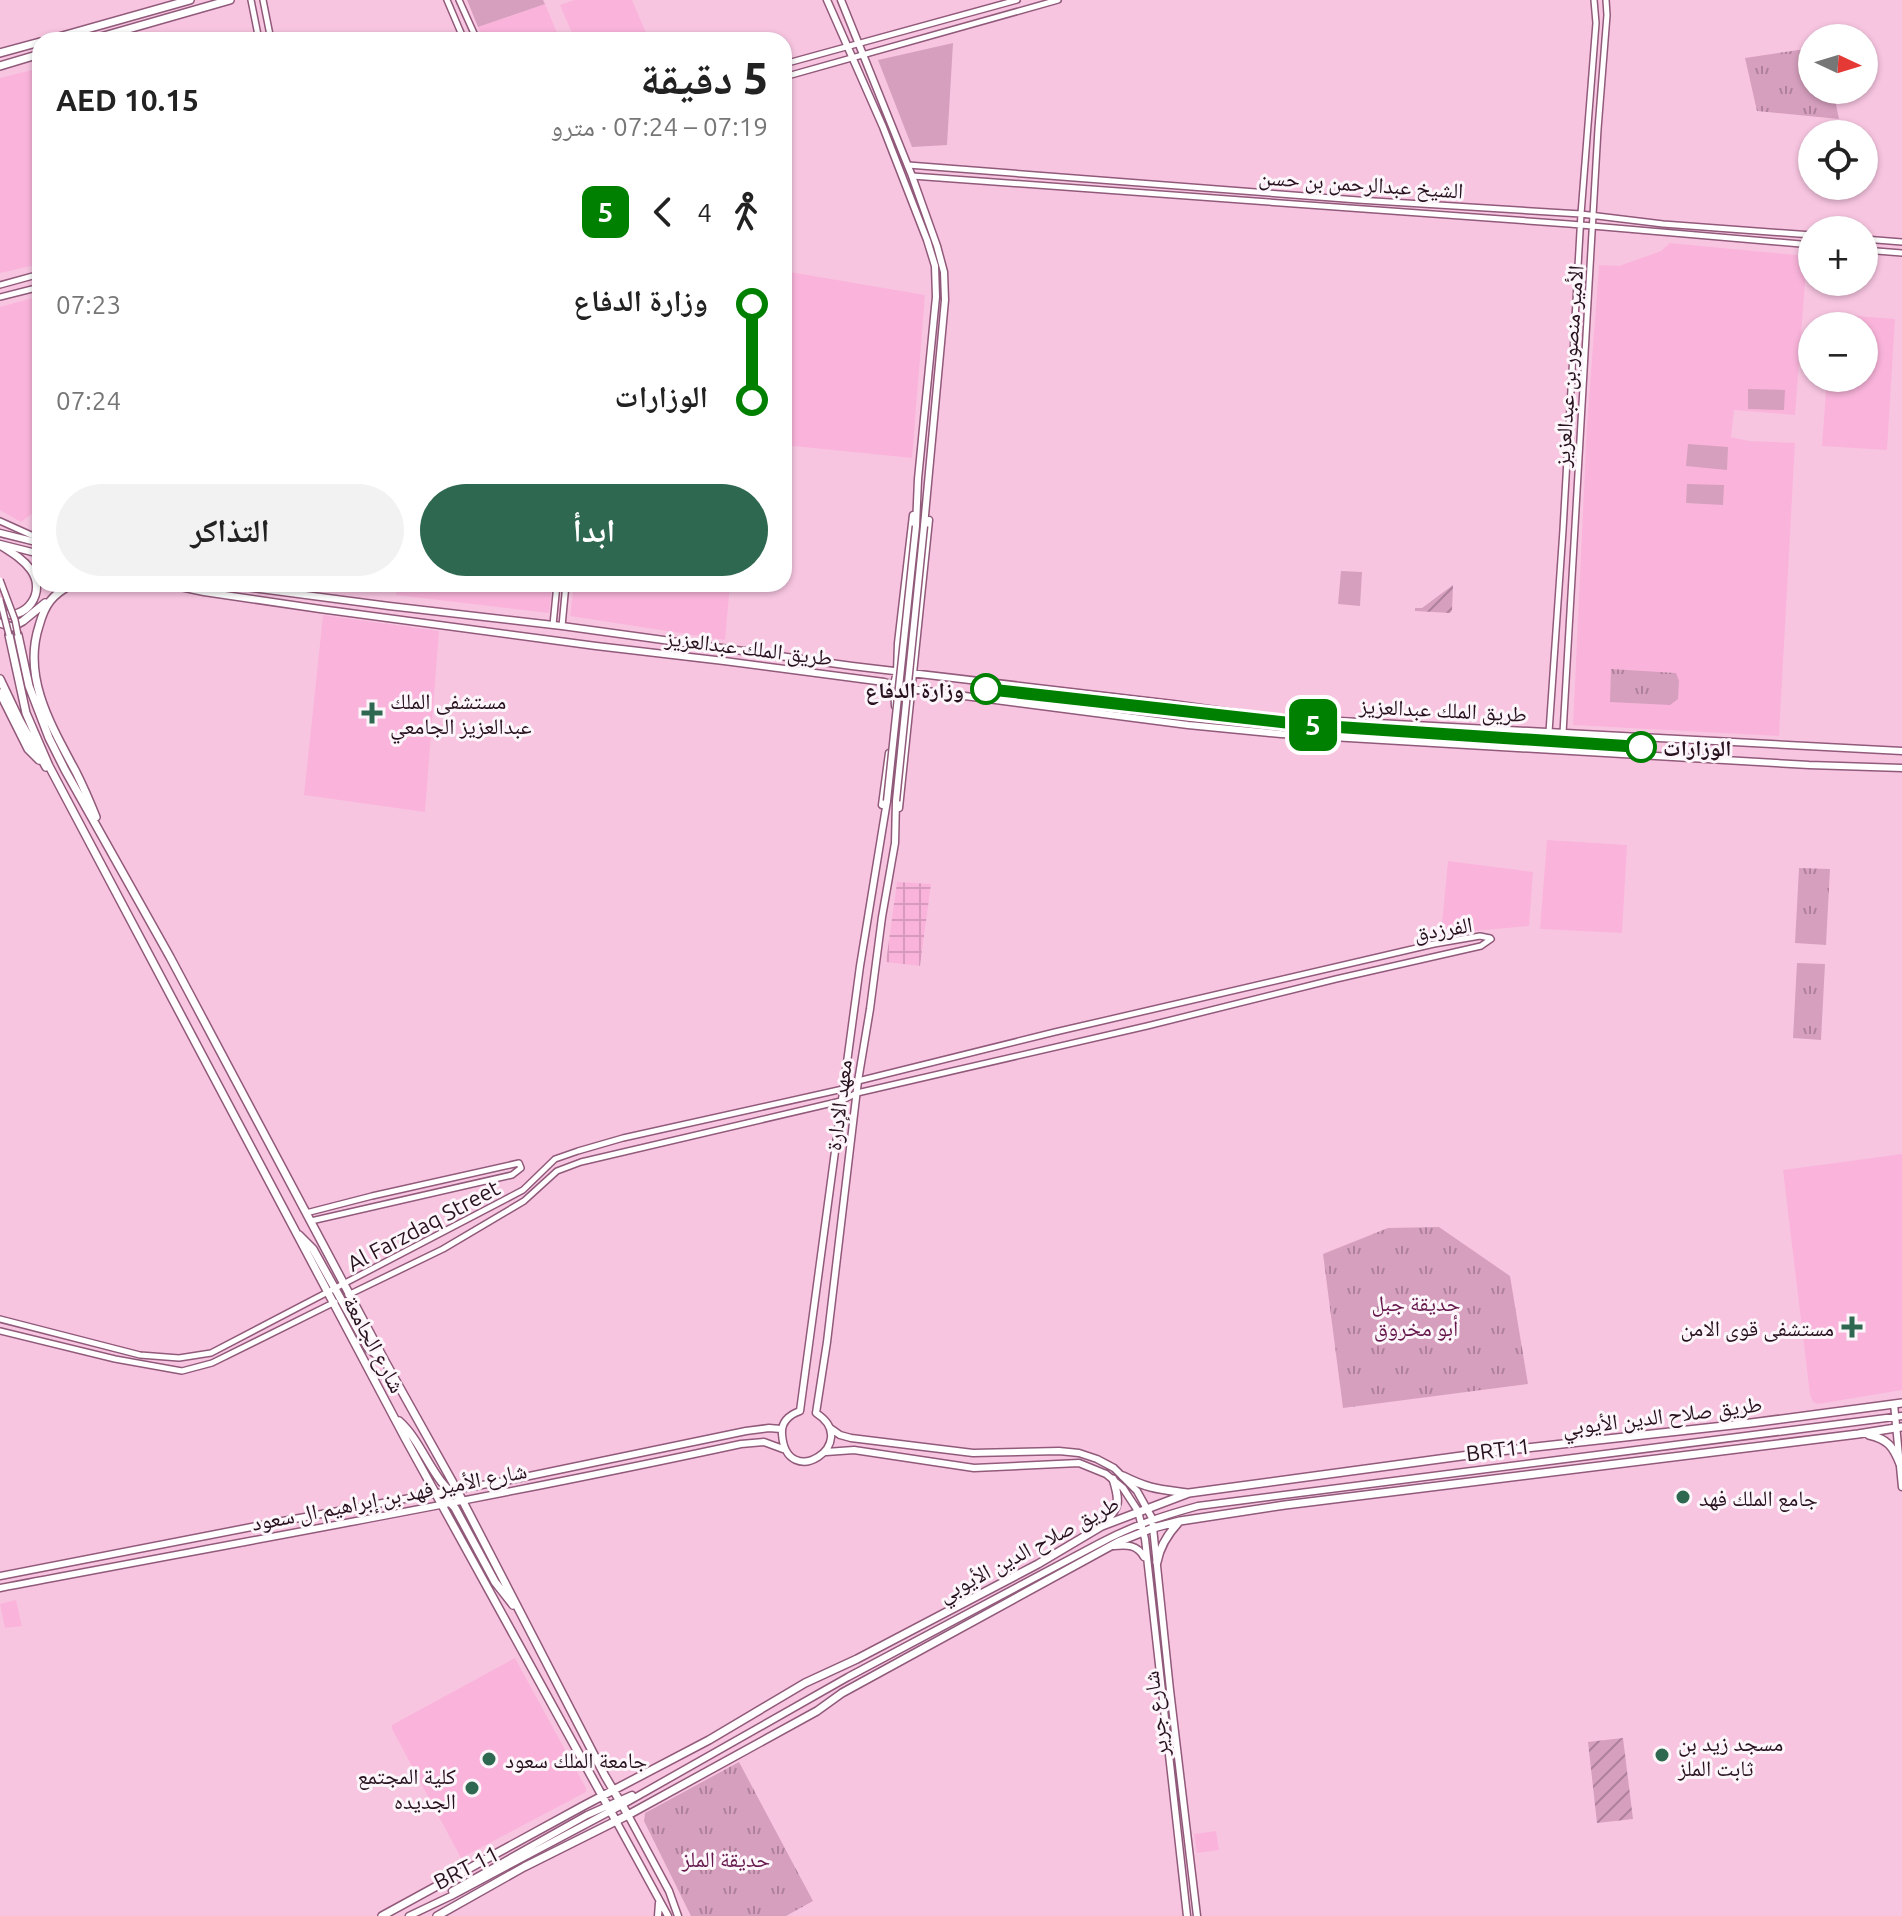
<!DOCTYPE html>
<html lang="ar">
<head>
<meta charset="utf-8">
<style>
	:root { --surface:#fff; --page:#f2f2f2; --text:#222; --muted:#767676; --accent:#2f6851 }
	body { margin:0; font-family:Ubuntu,"Noto Naskh Arabic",sans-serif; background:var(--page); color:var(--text); direction:rtl; height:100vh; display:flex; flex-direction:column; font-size:30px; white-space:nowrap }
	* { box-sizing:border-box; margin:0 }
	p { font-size:26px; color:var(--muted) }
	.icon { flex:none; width:44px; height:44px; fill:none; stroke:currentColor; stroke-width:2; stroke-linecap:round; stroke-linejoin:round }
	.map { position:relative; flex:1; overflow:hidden; direction:ltr }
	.side { position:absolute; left:32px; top:32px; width:760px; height:560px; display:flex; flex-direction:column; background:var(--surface); border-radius:24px; box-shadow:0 2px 6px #0004; direction:rtl }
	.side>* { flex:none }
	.badge { padding:0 16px; border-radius:12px; font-size:28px; line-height:52px }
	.needle { width:52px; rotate:94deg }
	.buttons { position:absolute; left:1798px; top:24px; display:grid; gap:16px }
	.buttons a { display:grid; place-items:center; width:80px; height:80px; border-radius:50%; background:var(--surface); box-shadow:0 2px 6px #0004; font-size:40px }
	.map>.badge { position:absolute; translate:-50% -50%; box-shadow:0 0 0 4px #fff }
	.legs { display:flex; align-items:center; gap:12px; height:88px; padding:0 24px; font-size:26px }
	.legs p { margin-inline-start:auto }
	.summary { display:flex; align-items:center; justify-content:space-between; height:136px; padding:0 24px }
	h1 { font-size:44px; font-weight:800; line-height:60px }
	.button { display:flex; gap:16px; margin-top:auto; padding:16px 24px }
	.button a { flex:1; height:92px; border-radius:48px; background:var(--accent); color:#fff; font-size:32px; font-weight:800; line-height:92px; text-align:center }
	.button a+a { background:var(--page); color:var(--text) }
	ul { padding:0 24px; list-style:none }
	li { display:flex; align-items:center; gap:28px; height:96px; font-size:30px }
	li i { display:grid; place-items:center; width:12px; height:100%; margin:0 10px; background:currentColor }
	li i::after { content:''; width:20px; height:20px; margin:-10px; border:6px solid; border-radius:50%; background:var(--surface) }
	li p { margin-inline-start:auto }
	li:first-child i { background:linear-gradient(#0000 50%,currentColor 0) }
	li:last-child i { background:linear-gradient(currentColor 50%,#0000 0) }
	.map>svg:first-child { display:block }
	.built { fill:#fab4db }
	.industrial { fill:url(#industrial-grid) }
	.grass { fill:#d69fbe }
	.park { fill:url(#park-tufts) }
	.garden { fill:url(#garden-furrows) }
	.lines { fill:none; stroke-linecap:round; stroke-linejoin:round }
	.tertiary-casing { stroke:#915a7a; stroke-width:8 }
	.secondary-casing { stroke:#915a7a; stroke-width:9 }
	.primary-casing { stroke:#915a7a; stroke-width:10 }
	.tertiary { stroke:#fff; stroke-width:5 }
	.secondary { stroke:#fff; stroke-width:6 }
	.primary { stroke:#fff; stroke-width:7 }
	.tertiary-bridge-casing { stroke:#915a7a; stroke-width:8; stroke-linecap:butt }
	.secondary-bridge-casing { stroke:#915a7a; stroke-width:9; stroke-linecap:butt }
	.tertiary-bridge { stroke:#fff; stroke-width:5 }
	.secondary-bridge { stroke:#fff; stroke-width:6 }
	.line-1-casing { stroke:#fff; stroke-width:18 }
	.line-1 { stroke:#008000; stroke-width:12 }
	.stop-1-dot { fill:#fff; stroke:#008000; stroke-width:4 }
	.poi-dot { fill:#2f6851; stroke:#fcf5f9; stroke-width:3 }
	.labels { text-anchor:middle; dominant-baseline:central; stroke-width:6; stroke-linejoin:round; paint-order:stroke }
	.street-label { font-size:22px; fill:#27111e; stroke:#fcf5f9 }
	.stop-label { font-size:22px; font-weight:bold; fill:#27111e; stroke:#fcf5f9; text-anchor:end }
	.poi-label { font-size:22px; fill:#27111e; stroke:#fcf5f9; text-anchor:start }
	.park-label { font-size:22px; fill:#65164b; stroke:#fcf5f9 }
</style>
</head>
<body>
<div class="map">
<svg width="1902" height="1916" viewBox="0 0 1902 1916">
	<defs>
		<pattern id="industrial-grid" width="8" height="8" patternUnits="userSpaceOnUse" patternTransform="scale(2)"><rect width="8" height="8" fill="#fab4db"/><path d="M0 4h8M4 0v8" fill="none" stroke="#d69abc"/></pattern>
		<pattern id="park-tufts" width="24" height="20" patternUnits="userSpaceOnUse" patternTransform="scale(2)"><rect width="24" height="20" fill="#d69fbe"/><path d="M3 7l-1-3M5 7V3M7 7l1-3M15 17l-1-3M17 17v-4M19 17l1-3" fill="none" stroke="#ae809a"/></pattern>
		<pattern id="garden-furrows" width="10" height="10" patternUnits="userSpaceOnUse" patternTransform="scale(2)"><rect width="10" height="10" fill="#d69fbe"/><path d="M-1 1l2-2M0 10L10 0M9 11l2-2" fill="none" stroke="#ae809a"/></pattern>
	</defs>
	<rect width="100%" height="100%" fill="#f8c5e1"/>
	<!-- built -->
	<path class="built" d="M574,0h58l17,40h-74l-15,-35z
		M545,4l15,36h-76l-6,-13z
		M40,68v196l-40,9v-195z
		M1670,243l137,13 -12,159 -61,-5 -3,27 18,4 46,2 -16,293 -206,-11 14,-299 12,-161 20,1 42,-15z
		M784,271l141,24 -13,163 -128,-13z
		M40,296v183l-3,31 -16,12 -21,-12v-203z
		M1831,314l64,5 -8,131 -65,-4 5,-68h37v-52h-34z
		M396,584h156l-3,29 -153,-18z
		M574,584h156l-5,56 -155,-24z
		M323,615l116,16 -14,181 -121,-17z
		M1547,840l80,5 -5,88 -82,-4z
		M1448,861l85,11 -4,54 -88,8z
		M1902,1154v236l-84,14 -5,-2 -3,-7 -27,-225z
		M16,1600l6,26 -17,2 -5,-24z
		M515,1658l71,130v4l-125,66 -69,-129v-4z
		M1216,1831l3,19 -22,3 -3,-19z"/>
	<!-- industrial -->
	<path class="industrial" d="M897,882l34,2 -11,82 -34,-4z"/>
	<!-- grass -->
	<path class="grass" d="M467,0h76l2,4 -67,23z
		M953,43l-6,102 -35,2 -34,-87z
		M1748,389l37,1 -1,20 -36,-1z
		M1688,444l40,3 -1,23 -41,-4z
		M1687,484l37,1 -1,20 -37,-2z
		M1341,571l21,1 -2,34 -22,-2z"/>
	<!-- park -->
	<path class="park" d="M1812,48v42h21l6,29 -82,-8 -12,-53z
		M1611,669l65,4 3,8 -1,18 -8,6 -60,-3z
		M1799,868l31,1 -4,76 -31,-2z
		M1797,963l28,1 -4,76 -28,-2z
		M1439,1227l71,49 18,108 -185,24 -20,-154 65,-26z
		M739,1762l74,139 -27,15h-95l-47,-95 1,-8z"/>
	<!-- garden -->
	<path class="garden" d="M1453,585l-1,25 -2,3 -35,-2v-3h7z
		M1623,1738l10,81 -36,4 -9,-81z"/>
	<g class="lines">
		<defs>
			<path id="tertiary" d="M251,0l8,40
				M263,0l8,40
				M447,0l17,40
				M459,0l18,40
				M784,64l233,-64
				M784,77l274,-77
				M908,165l450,35 223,14 82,10 149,11
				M912,176l657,48 243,21
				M1864,239l38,3
				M1864,250l38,3
				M0,285l40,-11
				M0,297l40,-10
				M0,521l40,18
				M553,625l4,-41
				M562,626l4,-42
				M1549,732l14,-202 18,-316 15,-191 -2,-23
				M1563,733l35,-604 9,-114 -1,-15
				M306,1213l66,-17 147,-33 2,5 -9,7 -201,46
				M348,1295l95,-46 81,-48 33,-30 24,-9 260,-61 16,-8 290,-67 189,-47 145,-33 10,-7
				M0,1319l140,36 39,3 32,-5 295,-154 17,-9 32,-31 23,-8 45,-13 220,-49 15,-8 197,-49 379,-88 46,-8 10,2
				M0,1331l115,28 67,12 30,-8 123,-61"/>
			<path id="secondary" d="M827,0l56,127 44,113 8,26 1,31 -18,182 -2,47
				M841,0l71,176 25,70 7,26 1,28 -21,226
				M0,533l40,10
				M0,544l40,10
				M166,584l38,8 116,17 276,37 128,15 160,21 27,7 277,36 93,9 528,31 93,3
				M222,584l167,22 173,20 290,40 321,38 92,13 637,34
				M895,706l-1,-22 3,-12 1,-29 15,-128
				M887,801l-27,165 -60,445c-11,4 -19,11 -18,23 4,59 81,9 34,-21l11,-71 31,-261 12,-72 12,-92 13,-74 1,-42
				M882,805l7,-52
				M899,808l30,-288
				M1894,1404l8,83
				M830,1428l10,7 11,3 122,15 86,-2 20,2 18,6 17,9 23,23 15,27 18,172 27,226
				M826,1452l28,-2 120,18 105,-5 27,11 17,14 15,23 7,28 42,377
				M1113,1546c14,-1 24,-2 31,11
				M0,1576l272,-53 238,-43 236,-49 23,-3 12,1
				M0,1588c247,-47 495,-91 741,-144l23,-2 19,7
				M628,1815l41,76 9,25
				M616,1821l52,95
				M452,1891l135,-76 45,-20
				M409,1916l42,-20 171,-91 226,-128 252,-134c34,-18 62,-27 98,-37l704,-90
				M658,1916l1,-13"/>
			<path id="primary" d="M48,40l142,-40
				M90,40l140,-40
				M0,53l40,-11
				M0,66l40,-12
				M0,545c11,7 23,14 31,25 16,22 -5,52 -31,43
				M72,584c-20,11 -27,20 -33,42 -17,52 13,101 37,146 7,14 14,30 20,45
				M0,623l12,4 11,-6 22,-18
				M9,635l17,78 23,53 356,672 211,383
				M18,635l11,51 20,52 16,32 105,187 216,406 71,127 148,286 23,39
				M0,679l20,42 26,46
				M0,693l28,56 11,11
				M299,1235l14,14 55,99 14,11
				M399,1421c25,22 34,64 63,79
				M1869,1435c18,4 24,11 31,29
				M1123,1476c26,13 35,13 64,17
				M438,1494l8,4 9,10 40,74 18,23
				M1104,1523c16,-16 16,-22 9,-44
				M1157,1562c3,-16 10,-27 21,-39
				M382,1916l203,-111 124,-65 96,-57 52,-24 181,-95 64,-38 87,-33 302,-41 260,-29 151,-20
				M437,1916l87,-49 104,-52 189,-104 25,-18 276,-151 35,-14 27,-7 105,-16 573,-71 44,-7"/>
		</defs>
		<!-- tertiary casing -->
		<use href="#tertiary" class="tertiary-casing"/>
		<!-- secondary casing -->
		<use href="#secondary" class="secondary-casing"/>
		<!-- primary casing -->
		<use href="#primary" class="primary-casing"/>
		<!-- tertiary -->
		<use href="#tertiary" class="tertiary"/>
		<!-- secondary -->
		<use href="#secondary" class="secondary"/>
		<!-- primary -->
		<use href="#primary" class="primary"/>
		<defs>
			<path id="tertiary-bridge" d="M0,580l15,40 3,15
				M0,600l9,35"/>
			<path id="secondary-bridge" d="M887,801l29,-275
				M896,801l28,-275"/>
		</defs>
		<!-- tertiary-bridge casing -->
		<use href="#tertiary-bridge" class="tertiary-bridge-casing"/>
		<!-- secondary-bridge casing -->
		<use href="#secondary-bridge" class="secondary-bridge-casing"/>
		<!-- tertiary-bridge -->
		<use href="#tertiary-bridge" class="tertiary-bridge"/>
		<!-- secondary-bridge -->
		<use href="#secondary-bridge" class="secondary-bridge"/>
	</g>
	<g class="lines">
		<defs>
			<path id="line-1" d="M986,689l322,36 333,22"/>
		</defs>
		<!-- line-1 casing -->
		<use href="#line-1" class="line-1-casing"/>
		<!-- line-1 -->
		<use href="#line-1" class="line-1"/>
	</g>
	<!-- markers -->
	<g class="stop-1-dot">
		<circle cx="986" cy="689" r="14"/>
		<circle cx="1641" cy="747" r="14"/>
	</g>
	<g class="poi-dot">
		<path d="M368 701h8v8h8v8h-8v8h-8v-8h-8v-8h8z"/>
		<path d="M1848 1315h8v8h8v8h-8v8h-8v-8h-8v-8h8z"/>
		<circle cx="1683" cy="1497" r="8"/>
		<circle cx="1662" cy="1755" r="8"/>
		<circle cx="489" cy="1759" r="8"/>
		<circle cx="472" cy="1788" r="8"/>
	</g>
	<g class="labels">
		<!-- street labels -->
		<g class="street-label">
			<text transform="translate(1361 183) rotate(4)">الشيخ عبدالرحمن بن حسن</text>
			<text transform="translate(1568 366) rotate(-86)">الأمير منصور بن عبدالعزيز</text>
			<text transform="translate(749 647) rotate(7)">طريق الملك عبدالعزيز</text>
			<text transform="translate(1443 709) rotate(3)">طريق الملك عبدالعزيز</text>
			<text transform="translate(1443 928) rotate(-9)">الفرزدق</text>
			<text transform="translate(838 1105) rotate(-83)">معهد الإدارة</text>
			<text transform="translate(423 1225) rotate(-28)">Al Farzdaq Street</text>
			<text transform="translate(375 1344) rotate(62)">شارع الجامعة</text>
			<text transform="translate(1662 1415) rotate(-7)">طريق صلاح الدين الأيوبي</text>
			<text transform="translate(1498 1449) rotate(-7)">BRT11</text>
			<text transform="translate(389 1496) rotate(-11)">شارع الأمير فهد بن إبراهيم ال سعود</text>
			<text transform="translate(1028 1548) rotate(-28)">طريق صلاح الدين الأيوبي</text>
			<text transform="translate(1155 1714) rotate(-97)">شارع جرير</text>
			<text transform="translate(466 1867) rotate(-27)">BRT 11</text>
		</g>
		<!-- stop labels -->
		<g class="stop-label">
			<text x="964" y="689">وزارة الدفاع</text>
			<text x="1663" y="747" text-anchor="start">الوزارات</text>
		</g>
		<!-- poi labels -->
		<g class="poi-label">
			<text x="390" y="700">مستشفى الملك<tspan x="390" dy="25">عبدالعزيز الجامعي</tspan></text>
			<text x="1834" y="1327" text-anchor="end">مستشفى قوى الامن</text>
			<text x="1699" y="1497">جامع الملك فهد</text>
			<text x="1678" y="1742">مسجد زيد بن<tspan x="1678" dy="25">ثابت الملز</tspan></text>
			<text x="505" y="1759">جامعة الملك سعود</text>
			<text x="456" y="1775" text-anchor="end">كلية المجتمع<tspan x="456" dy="25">الجديده</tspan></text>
		</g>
		<!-- park labels -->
		<g class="park-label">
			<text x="1416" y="1302">حديقة جبل<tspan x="1416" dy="25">أبو مخروق</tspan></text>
			<text x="726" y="1858">حديقة الملز</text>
		</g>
	</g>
</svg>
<div class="buttons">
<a><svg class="needle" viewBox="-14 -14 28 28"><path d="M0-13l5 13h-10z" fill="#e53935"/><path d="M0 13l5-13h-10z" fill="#767676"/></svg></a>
<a><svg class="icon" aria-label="locate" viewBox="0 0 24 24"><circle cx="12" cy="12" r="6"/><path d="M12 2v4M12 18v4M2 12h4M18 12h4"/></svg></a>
<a>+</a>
<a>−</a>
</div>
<b class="badge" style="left:1313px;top:725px;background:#008000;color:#fff">5</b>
<section class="side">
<div class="summary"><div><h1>5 دقيقة</h1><p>07:19 – 07:24 · مترو</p></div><b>AED 10.15</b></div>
<div class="legs"><svg class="icon" aria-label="walk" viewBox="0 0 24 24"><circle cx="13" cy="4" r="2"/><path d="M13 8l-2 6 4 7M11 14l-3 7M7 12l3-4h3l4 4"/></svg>4<svg class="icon" aria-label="back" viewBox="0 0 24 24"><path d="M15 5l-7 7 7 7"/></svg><b class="badge" style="background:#008000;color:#fff">5</b></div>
<ul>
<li><i style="color:#008000"></i><b>وزارة الدفاع</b><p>07:23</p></li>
<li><i style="color:#008000"></i><b>الوزارات</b><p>07:24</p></li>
</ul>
<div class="button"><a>ابدأ</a><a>التذاكر</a></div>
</section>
</div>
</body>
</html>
